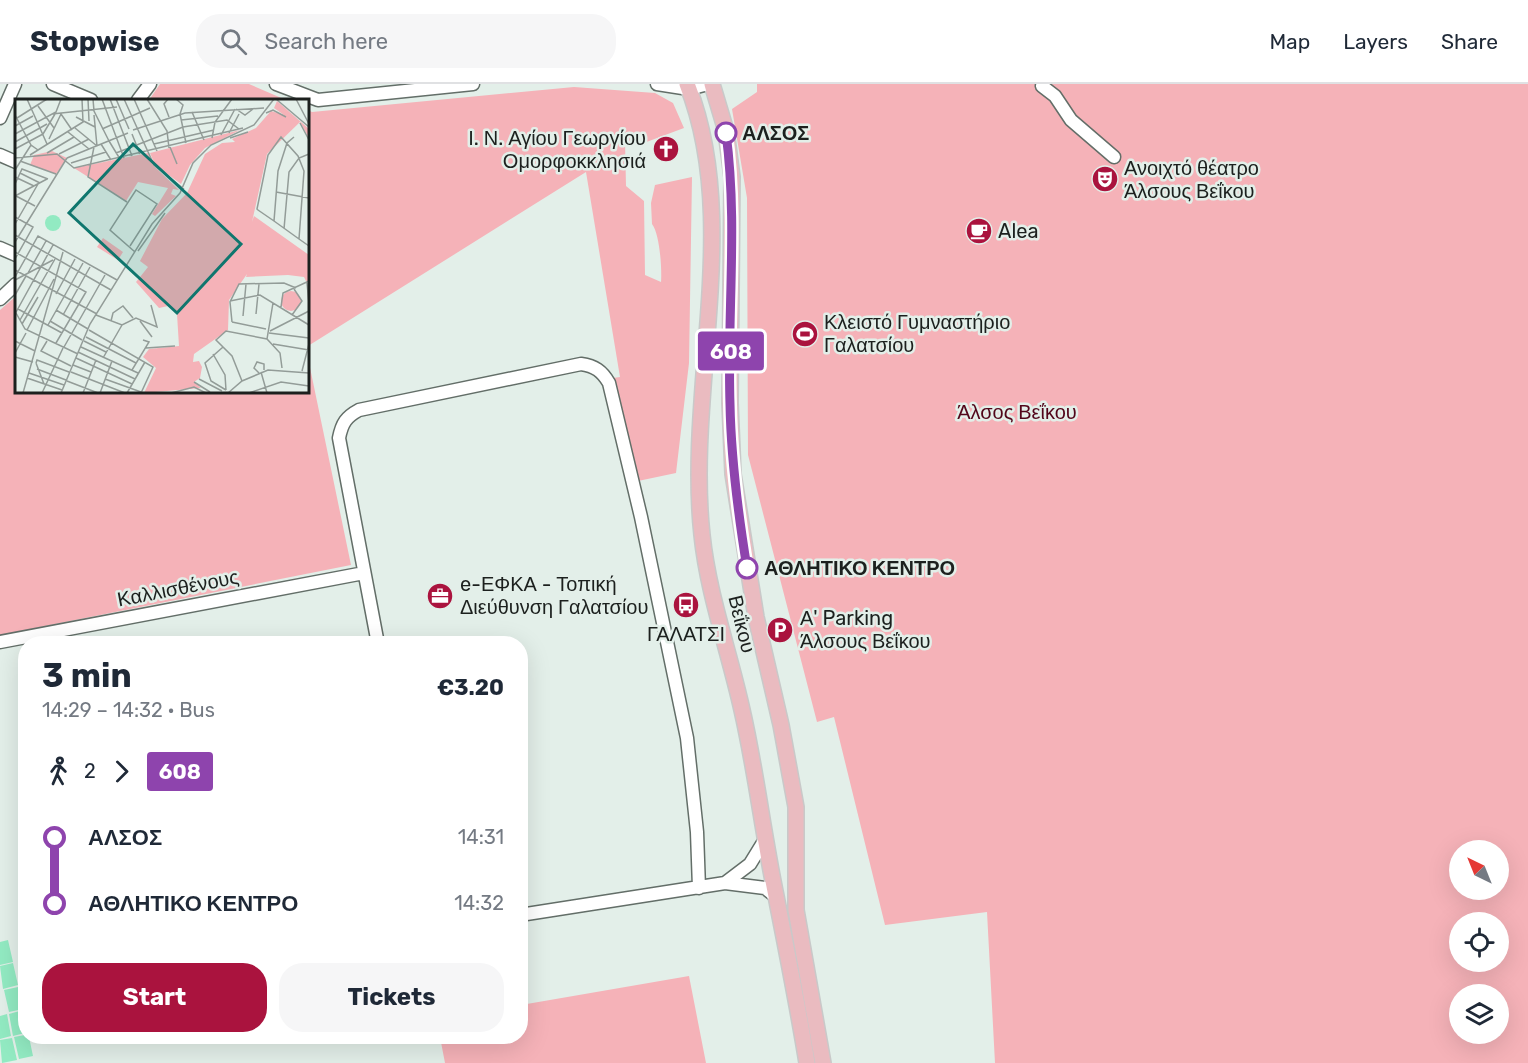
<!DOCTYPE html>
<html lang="en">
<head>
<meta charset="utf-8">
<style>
	:root { --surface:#fff; --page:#f6f6f7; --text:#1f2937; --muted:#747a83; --line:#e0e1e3; --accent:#aa133e }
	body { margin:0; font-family:Rubik,sans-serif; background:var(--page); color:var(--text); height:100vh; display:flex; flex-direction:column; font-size:22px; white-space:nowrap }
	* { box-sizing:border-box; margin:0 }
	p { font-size:20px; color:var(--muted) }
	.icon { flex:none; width:33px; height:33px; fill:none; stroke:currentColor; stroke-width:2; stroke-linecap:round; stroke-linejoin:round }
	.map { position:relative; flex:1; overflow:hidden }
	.panel { position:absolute; left:18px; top:552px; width:510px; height:408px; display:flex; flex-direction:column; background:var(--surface); border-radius:24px; box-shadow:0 6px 24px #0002 }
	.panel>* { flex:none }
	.badge { padding:0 12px; border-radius:4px; font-size:21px; line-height:39px }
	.needle { width:39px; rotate:317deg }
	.controls { position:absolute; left:1449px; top:756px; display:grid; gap:12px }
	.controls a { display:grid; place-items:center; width:60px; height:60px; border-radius:50%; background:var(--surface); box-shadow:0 6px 24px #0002; font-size:30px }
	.map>.badge { position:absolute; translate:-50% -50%; box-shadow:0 0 0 3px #fff }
	.legs { display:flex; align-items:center; gap:9px; height:66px; padding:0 24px; font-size:20px }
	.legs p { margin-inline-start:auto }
	.overview { display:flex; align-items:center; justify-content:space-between; height:102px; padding:0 24px }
	h1 { font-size:33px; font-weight:700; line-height:45px }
	.button { display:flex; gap:12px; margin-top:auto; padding:12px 24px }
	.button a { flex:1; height:69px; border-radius:24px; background:var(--accent); color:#fff; font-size:24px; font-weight:700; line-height:69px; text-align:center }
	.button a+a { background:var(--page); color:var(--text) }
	ul { padding:0 24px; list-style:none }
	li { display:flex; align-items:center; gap:21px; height:66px; font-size:22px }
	li i { display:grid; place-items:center; width:9px; height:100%; margin:0 8px; background:currentColor }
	li i::after { content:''; width:15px; height:15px; margin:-8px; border:4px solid; border-radius:50%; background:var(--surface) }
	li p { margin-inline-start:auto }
	li:first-child i { background:linear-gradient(#0000 50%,currentColor 0) }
	li:last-child i { background:linear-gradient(currentColor 50%,#0000 0) }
	header { display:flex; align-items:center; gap:36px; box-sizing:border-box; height:84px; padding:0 30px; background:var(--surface); border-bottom:2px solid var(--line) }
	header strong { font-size:28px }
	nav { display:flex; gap:33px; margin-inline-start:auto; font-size:21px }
	.search { width:420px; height:54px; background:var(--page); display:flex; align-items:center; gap:15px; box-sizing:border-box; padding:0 21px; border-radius:24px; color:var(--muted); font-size:22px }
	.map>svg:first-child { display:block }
	.green { fill:#f5b2b8; fill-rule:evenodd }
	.water { fill:#92eac2 }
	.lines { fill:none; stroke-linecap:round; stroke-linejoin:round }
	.minor-casing { stroke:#636e68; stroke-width:15 }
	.major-casing { stroke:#c9c9c9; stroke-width:18 }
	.minor { stroke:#fff; stroke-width:12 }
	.major { stroke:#eabbc0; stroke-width:15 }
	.line-1-casing { stroke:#fff; stroke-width:14 }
	.line-1 { stroke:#8e44ad; stroke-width:9 }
	.stop-1-dot { fill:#fff; stroke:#8e44ad; stroke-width:3 }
	.labels { text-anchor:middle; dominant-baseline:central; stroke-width:5; stroke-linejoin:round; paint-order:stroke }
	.stop-label { font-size:20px; font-weight:bold; fill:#1c201e; stroke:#e3efe9; text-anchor:start }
	.poi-label { font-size:20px; fill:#1c201e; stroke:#e3efe9; text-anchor:start }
	.park-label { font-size:20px; fill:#52061a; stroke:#e3efe9 }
	.street-label { font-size:20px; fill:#1c201e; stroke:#e3efe9 }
	.inset-road { fill:none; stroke:#939c98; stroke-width:1.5 }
	.view { fill:#0f766e; fill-opacity:0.15; stroke:#0f766e; stroke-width:3 }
	.inset-edge { fill:none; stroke:#1c201e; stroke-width:3 }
</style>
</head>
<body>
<header>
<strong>Stopwise</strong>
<div class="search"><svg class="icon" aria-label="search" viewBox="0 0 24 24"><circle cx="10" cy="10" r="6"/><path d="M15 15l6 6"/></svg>Search here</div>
<nav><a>Map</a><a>Layers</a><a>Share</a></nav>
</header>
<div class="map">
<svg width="1528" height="979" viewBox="0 0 1528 979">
	<rect width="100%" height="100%" fill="#e3efe9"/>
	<!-- green -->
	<path class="green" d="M160,0h89l37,16h-137z
		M757,0h771v979h-533l-8,-151 -102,13 -51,-208 -17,5 -69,-267 -1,-257 -15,-89 25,-17zM1460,766h38v40h-38zM1460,838h38v40h-38zM1460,910h38v40h-38z
		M574,3l81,6 18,10 11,25 -43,16 -16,-3 1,45 18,15 1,74 16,7c1,-12 -1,-48 -9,-58l-1,-21 4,-18 37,-8 -3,186 -13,110 -38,8 -25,-103 7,-1 -34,-205 -278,174v-236l4,2z
		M16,212v96h292v-34l43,207 -351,70v-325z
		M689,892l17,87h-261l-5,-26 80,-1 1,-31z"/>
	<!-- water -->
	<path class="water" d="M8,856l5,22 -13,3v-23z
		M13,879l5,22 -15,4 -3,-23z
		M18,903l5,22 -14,3 -5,-22z
		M23,926l2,23 -12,3 -4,-22z
		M7,930l4,22 -11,3v-23z
		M25,951l4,2 4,19 -14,3 -5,-22z
		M12,954l5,22 -15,3 -2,-23z"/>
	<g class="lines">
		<defs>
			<path id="minor" d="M53,0l38,16
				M276,0l42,16 155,-16
				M657,0l32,5 19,-5
				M1042,2l13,10 16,24 43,37
				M138,16l12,-16
				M0,34l15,-34
				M0,71l16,7
				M0,164l16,7
				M0,215l16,-15
				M0,558l364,-69
				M378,560l-39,-206c3,-15 7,-21 20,-28l222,-46c14,2 21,7 28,19l32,134 46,221 10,94 2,56
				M725,799l25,-19 16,-26
				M520,831l205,-32 40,5 10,8"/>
			<path id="major" d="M687,0c55,137 -1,305 15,451 6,59 27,116 40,175 14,61 21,124 34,186 11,56 22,111 31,167
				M712,0l14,47 6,46 -2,226 3,71 23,143 25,108 15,82v103l27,153"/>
		</defs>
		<!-- minor casing -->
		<use href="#minor" class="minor-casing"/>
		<!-- major casing -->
		<use href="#major" class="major-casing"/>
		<!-- minor -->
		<use href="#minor" class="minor"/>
		<!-- major -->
		<use href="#major" class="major"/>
	</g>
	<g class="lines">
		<defs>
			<path id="line-1" d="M726,49c12,90 1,180 4,271 1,55 8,109 17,164"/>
		</defs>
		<!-- line-1 casing -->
		<use href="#line-1" class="line-1-casing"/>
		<!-- line-1 -->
		<use href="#line-1" class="line-1"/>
	</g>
	<!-- icons -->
	<defs>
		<symbol id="church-disc" viewBox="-11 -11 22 22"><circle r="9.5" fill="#aa133e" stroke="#e3efe9"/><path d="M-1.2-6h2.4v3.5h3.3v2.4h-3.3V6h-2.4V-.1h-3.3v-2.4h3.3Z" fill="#fff"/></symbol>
		<symbol id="theatre-disc" viewBox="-11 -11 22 22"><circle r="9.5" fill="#aa133e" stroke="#e3efe9"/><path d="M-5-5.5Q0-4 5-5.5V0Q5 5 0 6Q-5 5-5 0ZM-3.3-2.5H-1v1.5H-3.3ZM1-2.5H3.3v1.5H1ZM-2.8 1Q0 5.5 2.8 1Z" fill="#fff"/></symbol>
		<symbol id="cafe-disc" viewBox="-11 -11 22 22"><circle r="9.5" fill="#aa133e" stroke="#e3efe9"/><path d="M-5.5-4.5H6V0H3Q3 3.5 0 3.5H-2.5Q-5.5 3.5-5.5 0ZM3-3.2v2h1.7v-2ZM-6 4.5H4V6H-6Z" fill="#fff"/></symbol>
		<symbol id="stadium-disc" viewBox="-11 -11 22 22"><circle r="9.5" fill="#aa133e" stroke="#e3efe9"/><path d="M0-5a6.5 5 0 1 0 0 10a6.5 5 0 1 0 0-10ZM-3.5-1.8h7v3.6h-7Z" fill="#fff"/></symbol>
		<symbol id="office-disc" viewBox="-11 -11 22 22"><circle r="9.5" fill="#aa133e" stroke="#e3efe9"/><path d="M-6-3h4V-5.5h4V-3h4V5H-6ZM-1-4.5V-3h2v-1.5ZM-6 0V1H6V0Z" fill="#fff"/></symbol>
		<symbol id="bus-disc" viewBox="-11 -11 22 22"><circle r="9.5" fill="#aa133e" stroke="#e3efe9"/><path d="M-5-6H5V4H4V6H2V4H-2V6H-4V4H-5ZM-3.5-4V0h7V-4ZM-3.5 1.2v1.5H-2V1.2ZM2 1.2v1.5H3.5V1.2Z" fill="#fff"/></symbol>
		<symbol id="parking-disc" viewBox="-11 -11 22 22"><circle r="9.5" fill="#aa133e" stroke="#e3efe9"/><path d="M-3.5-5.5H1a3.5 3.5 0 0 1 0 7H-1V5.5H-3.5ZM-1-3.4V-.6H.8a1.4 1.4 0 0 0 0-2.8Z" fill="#fff"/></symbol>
	</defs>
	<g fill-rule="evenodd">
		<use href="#church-disc" x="651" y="50" width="30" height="30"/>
		<use href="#theatre-disc" x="1090" y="80" width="30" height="30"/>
		<use href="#cafe-disc" x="964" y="132" width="30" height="30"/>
		<use href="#stadium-disc" x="790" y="235" width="30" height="30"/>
		<use href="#office-disc" x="425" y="497" width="30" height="30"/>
		<use href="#bus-disc" x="671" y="506" width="30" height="30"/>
		<use href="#parking-disc" x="765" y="531" width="30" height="30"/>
	</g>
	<!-- markers -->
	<g class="stop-1-dot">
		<circle cx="726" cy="49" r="10"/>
		<circle cx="747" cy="484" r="10"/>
	</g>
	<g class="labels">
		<!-- stop labels -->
		<g class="stop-label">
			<text x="742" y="49">ΑΛΣΟΣ</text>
			<text x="764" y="484">ΑΘΛΗΤΙΚΟ ΚΕΝΤΡΟ</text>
		</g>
		<!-- poi labels -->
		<g class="poi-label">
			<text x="646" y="54" text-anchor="end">Ι. Ν. Αγίου Γεωργίου<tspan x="646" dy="23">Ομορφοκκλησιά</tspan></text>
			<text x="1124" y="84">Ανοιχτό θέατρο<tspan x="1124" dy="23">Άλσους Βεΐκου</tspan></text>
			<text x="998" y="147">Alea</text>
			<text x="824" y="238">Κλειστό Γυμναστήριο<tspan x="824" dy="23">Γαλατσίου</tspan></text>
			<text x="460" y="500">e-ΕΦΚΑ - Τοπική<tspan x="460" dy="23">Διεύθυνση Γαλατσίου</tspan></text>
			<text x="800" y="534">Α' Parking<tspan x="800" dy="23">Άλσους Βεΐκου</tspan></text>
			<text x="686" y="550" text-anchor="middle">ΓΑΛΑΤΣΙ</text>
		</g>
		<!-- park labels -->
		<g class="park-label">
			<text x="1017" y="328">Άλσος Βεΐκου</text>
		</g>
		<!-- street labels -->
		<g class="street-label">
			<text transform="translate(178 504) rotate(-11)">Καλλισθένους</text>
			<text transform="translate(742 540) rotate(76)">Βεΐκου</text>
		</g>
	</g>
	<!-- overview -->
	<g transform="translate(15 15)">
		<rect width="294" height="294" fill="#e3efe9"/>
		<path d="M262,2l32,28v9l-9,-16 -33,32 -15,68 2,-6 55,39v25l-2,3 -3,-6 -16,-2 -42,2 1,-3 -18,26 -1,30 -34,24 -1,8 6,-1 3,6 -2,11 -6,4 7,6 -57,5 12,-25 -13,-11 6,-8 30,-3 -2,-32 -9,-8 -9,2 -23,-26 12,-15 -8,-6 22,-42 25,-26 18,-39 17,-11 13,-1 -3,-3 24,-11 15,-17 13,4 -10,-7zM225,31l-35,18 -15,17 -9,19 -26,-19 -5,-12zM37,52l15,7 -11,16 -26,-9 4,-10zM133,54l6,13 25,24 -6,-1 -2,5 5,2 -21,20 -3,-2 16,-26 -30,-6 -12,19 -52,-33zM88,139l20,14 -5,8 -21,-13zM266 202a10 10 0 1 1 20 0a10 10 0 1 1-20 0Z" fill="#f5b2b8"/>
		<path d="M30 124a8 8 0 1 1 16 0a8 8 0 1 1-16 0Z" fill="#92eac2"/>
		<path class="inset-road" d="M12,0l20,45M54,0h20M73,0l1,22M78,0l1,12 15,30M87,0l22,59M95,0l22,57M101,0l13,30M109,0l30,66 30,24M119,0l23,52M132,0l20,32 2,17M153,0l-4,5 5,13M161,0l7,6 -3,9 6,29M261,0l33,28M281,0l13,25M23,7l16,22M221,10l9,6 8,-6M177,13l12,28M251,14l7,-3 13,7M37,15l65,-7M46,15l11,16M0,16l16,30 7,5M79,16l3,31M61,18l19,10M2,19l30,-19M166,21l37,-4M285,24l9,17M0,27l18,-10M60,29l22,18M87,30l48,-21M118,31l52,-17 79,-5M53,33l21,17M214,34l10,-19M0,35l41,-22 5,-13M28,35l12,-20M117,35l8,20M206,36l14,-26M197,39l3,-16 17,-23M215,39l18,-6M34,40l12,-25M94,42l11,18M0,43l32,-18M86,45l10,16M139,45l60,-14M79,48l-6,30 39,25M155,48l7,17M0,50l28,-15M32,54l27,-16M101,54l67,-26 44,-7 12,9M44,55l30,-15M15,56l53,-33 -1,-23M0,59l42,-4 17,14 169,-40M52,59l61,-25M5,62l36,13M56,64l35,-11M0,71l16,-25M5,74l20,10M0,78l19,9M0,85l7,-15 26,10M261,93l33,6M0,97l32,-17M1,97l19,10M0,118l18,10 -18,32M259,122l4,-50 9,-28 7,-6M0,125l23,-40M269,130l5,-57 10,-14 10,-4M0,136l96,55M284,140l5,-68 -6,-15 -17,-19 -13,18 -11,54 1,1 16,11 25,18 10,7M0,143l52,-84M115,147l27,-42 -21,-14 -26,40 25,22M123,152l27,-38M0,153l71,40 -30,51M0,171l82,44M13,174l18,-32M0,178l23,-41 79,44M0,181l38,-20M292,184l2,21M41,195l19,-35M0,196l11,-19M215,202l30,-6 49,30M266,208l2,-14 26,-12M3,210l44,24M41,211l32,19M1,214l9,16 53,25M0,215l38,-69M241,215l3,-30M48,216l27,-48M81,216l26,10 14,-7 21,9 -6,-22M277,216l10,-14 -8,-12M228,217l3,-32M5,221l35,-61M35,222l32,19M96,222l2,-8 10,-7 10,12M125,222l12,16M217,223l-2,-20 9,-18 45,-1 12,5M217,223l34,7M7,225l16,-27M33,226l35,-62M12,231l27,-51M74,231l64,37 -12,26M255,232l39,-20M254,234l40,5M71,238l50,26M252,240l6,-36M0,242l20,10M32,242l-6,10 30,15M69,242l22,11M258,245l36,6M49,248l41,-72M66,248l57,26M208,248l-18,16 6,18 15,9M131,249l29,-2M63,253l57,27M0,254l11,-20M198,255l12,21 1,15M0,258l18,5M61,259l56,26M88,259l19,-33M21,264l1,-3 32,12M21,264l8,21M58,266l18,7M22,270l29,11M117,271l17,-28 -6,-2M287,272l7,-27M56,273l54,21M246,273l6,21M14,274l35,12M244,274l-5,-5 3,-6 7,2v6M12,279l35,12M90,280l36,13M184,280l23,12M52,282l31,12M227,282l-10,-25 -16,-16 10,-9 41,8 13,14 2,15M179,283l16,10M8,294l40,-141M27,294l21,-45M46,294l29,-69 62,-100 28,-31 13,-30 18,-18 43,-20 20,-26M68,294l13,-33M85,294l12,-32M112,294l18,-31M156,294l23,-6 12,6M213,294l14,-12 26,-11 41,3M234,294l32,-11 28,4"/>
		<path class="view" d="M118,45l108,100 -64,69 -108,-100z"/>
		<rect width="294" height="294" class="inset-edge"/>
	</g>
</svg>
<div class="controls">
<a><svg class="needle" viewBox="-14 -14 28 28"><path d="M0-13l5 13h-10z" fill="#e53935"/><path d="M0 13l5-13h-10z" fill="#747a83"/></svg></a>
<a><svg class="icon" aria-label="locate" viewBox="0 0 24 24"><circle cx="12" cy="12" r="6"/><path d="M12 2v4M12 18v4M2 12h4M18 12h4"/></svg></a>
<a><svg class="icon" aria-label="layers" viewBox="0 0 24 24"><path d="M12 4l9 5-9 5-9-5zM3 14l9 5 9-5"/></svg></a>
</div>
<b class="badge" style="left:731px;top:267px;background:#8e44ad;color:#fff">608</b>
<section class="panel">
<div class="overview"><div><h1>3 min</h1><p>14:29 – 14:32 · Bus</p></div><b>€3.20</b></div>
<div class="legs"><svg class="icon" aria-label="walk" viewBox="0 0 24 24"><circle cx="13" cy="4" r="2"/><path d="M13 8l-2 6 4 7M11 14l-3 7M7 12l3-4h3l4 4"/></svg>2<svg class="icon" aria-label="forward" viewBox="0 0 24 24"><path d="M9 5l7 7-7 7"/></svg><b class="badge" style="background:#8e44ad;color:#fff">608</b></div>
<ul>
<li><i style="color:#8e44ad"></i><b>ΑΛΣΟΣ</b><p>14:31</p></li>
<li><i style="color:#8e44ad"></i><b>ΑΘΛΗΤΙΚΟ ΚΕΝΤΡΟ</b><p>14:32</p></li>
</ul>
<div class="button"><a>Start</a><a>Tickets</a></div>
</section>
</div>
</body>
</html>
